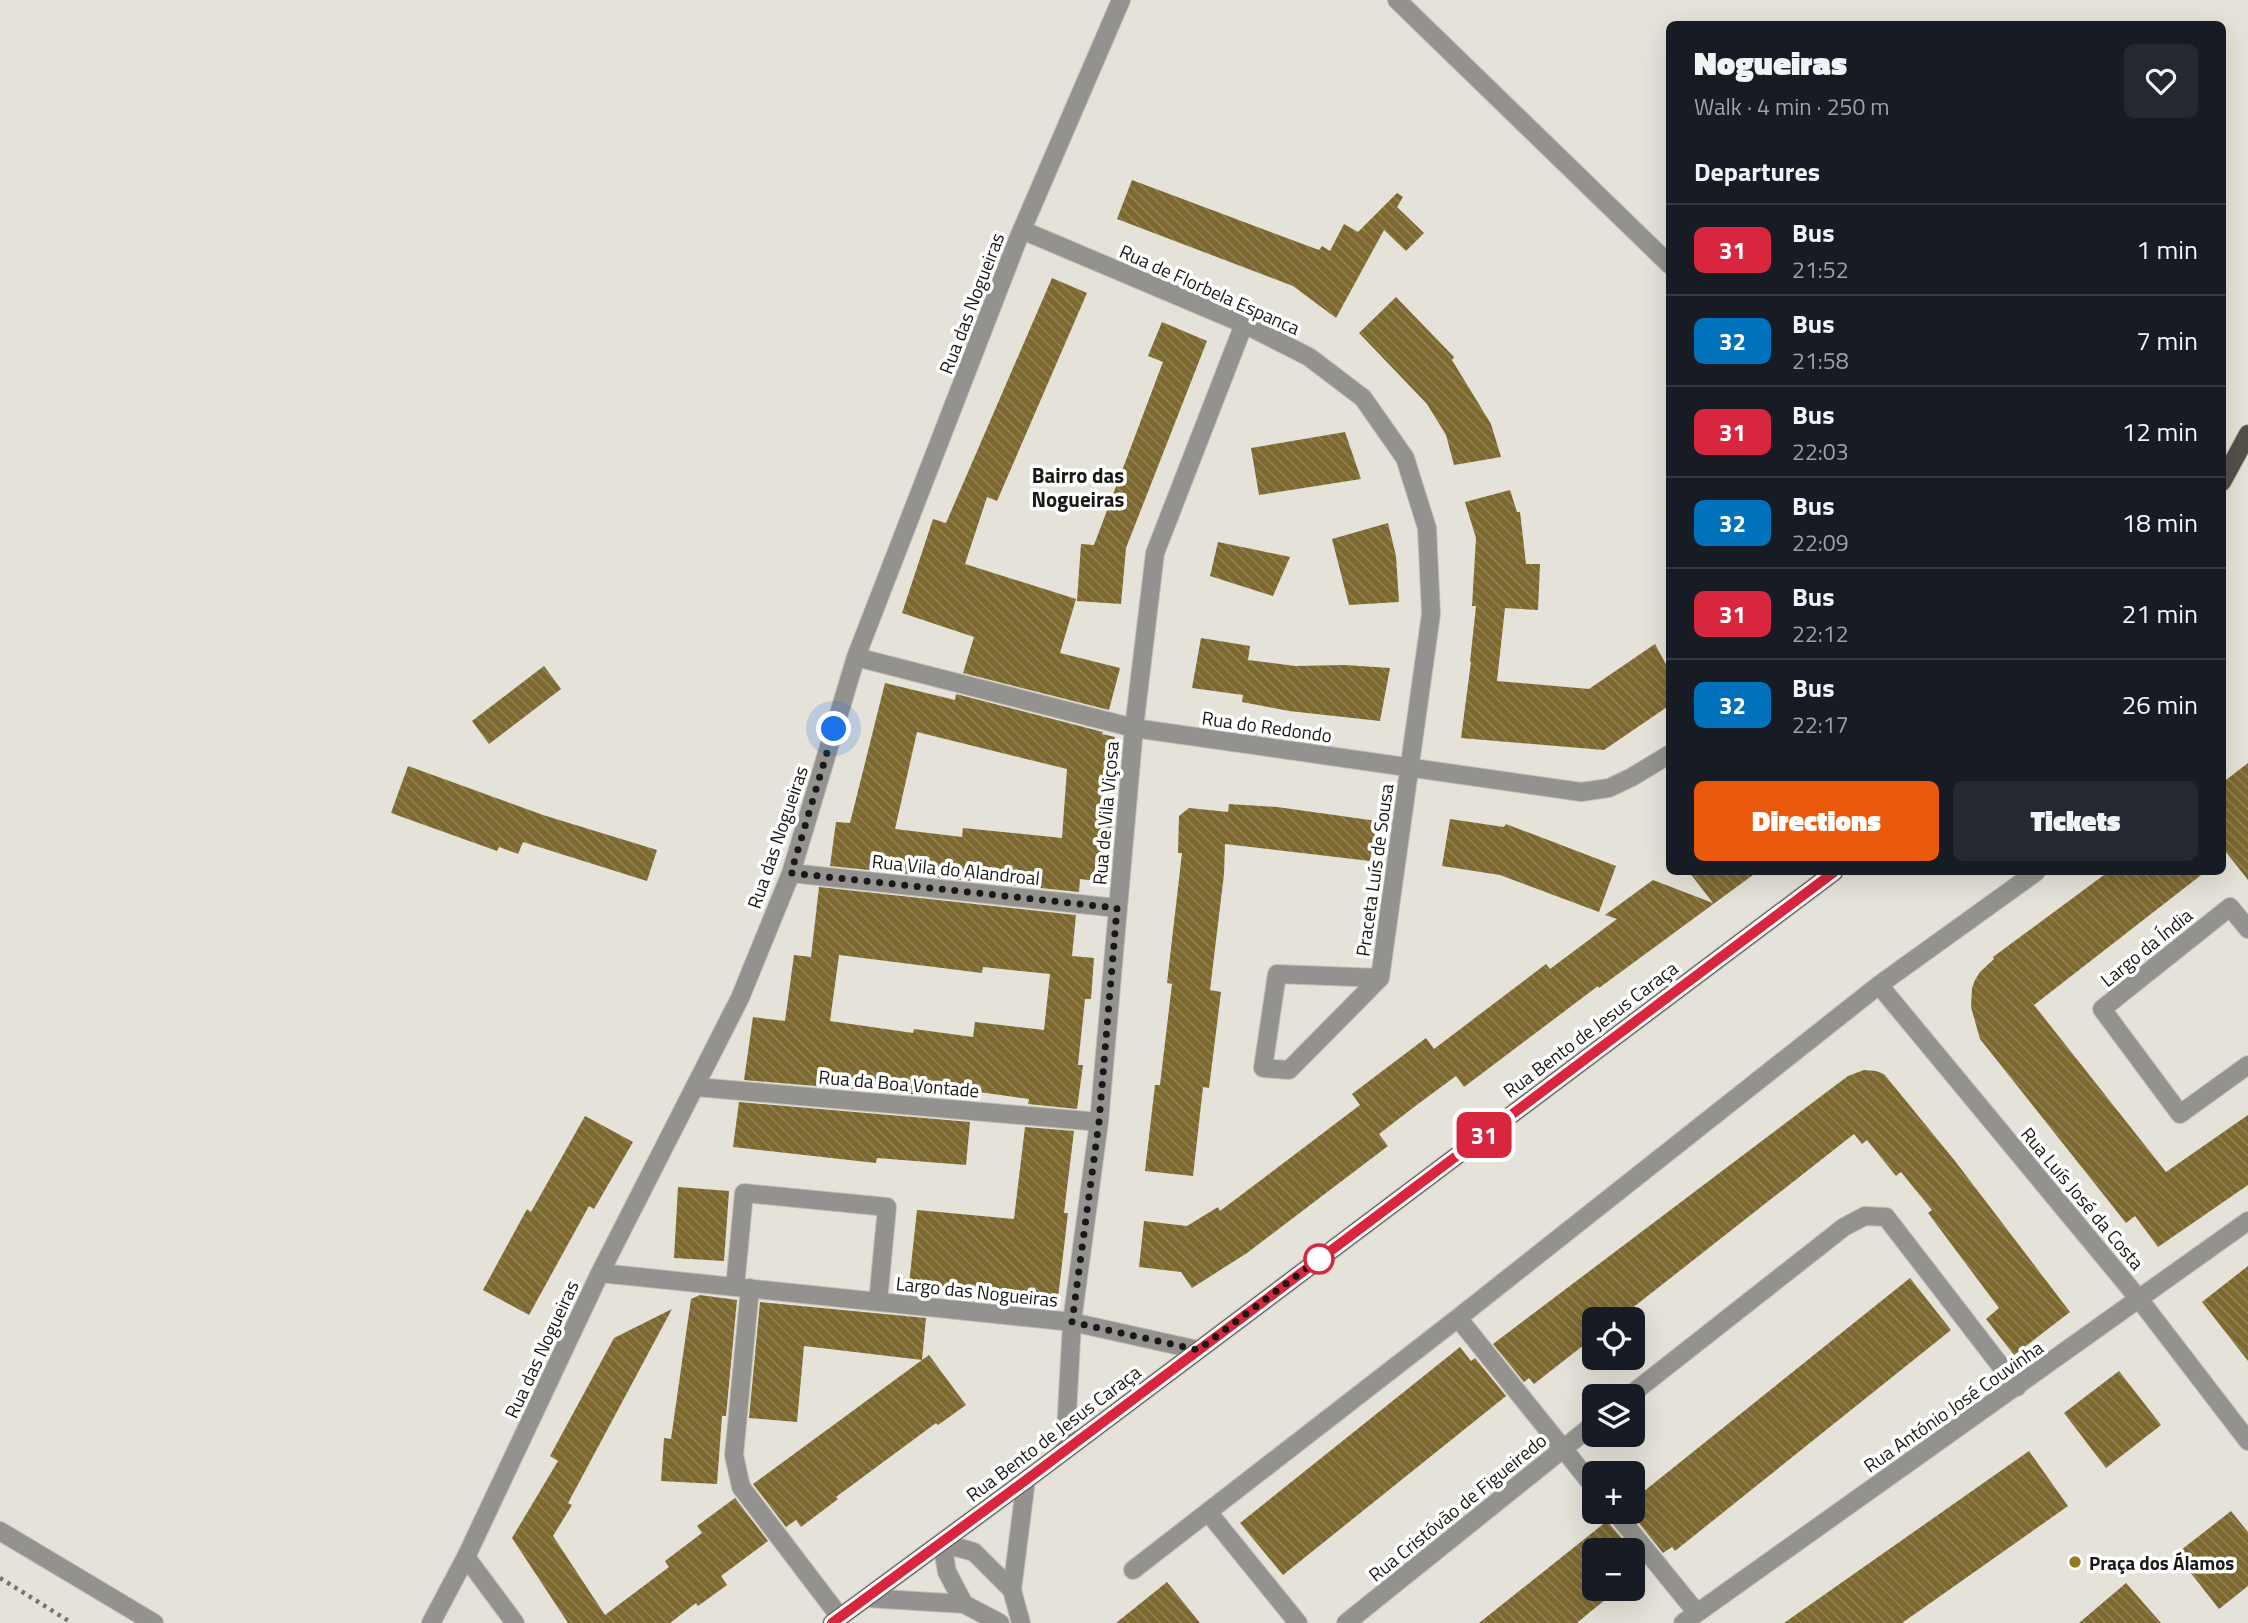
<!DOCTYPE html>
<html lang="en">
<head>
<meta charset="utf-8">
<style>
	:root { --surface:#171b24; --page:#242831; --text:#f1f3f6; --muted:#9ea1a6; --line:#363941; --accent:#ea580c }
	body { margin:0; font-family:"Titillium Web",sans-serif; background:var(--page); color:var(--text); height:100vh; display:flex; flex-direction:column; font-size:26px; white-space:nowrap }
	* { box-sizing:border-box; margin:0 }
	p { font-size:23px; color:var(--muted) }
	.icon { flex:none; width:38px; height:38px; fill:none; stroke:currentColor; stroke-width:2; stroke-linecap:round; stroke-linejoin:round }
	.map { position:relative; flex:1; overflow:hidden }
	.details { position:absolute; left:1666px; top:21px; width:560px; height:854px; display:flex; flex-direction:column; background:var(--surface); border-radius:10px; box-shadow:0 7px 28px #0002 }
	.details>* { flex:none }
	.badge { padding:0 14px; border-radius:10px; font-size:24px; line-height:46px }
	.fabs { position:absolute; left:1582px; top:1307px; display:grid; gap:14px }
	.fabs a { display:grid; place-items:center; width:63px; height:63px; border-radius:10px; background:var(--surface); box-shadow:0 7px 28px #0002; font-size:35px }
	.you { position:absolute; width:35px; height:35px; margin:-18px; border:5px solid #fff; border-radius:50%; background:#1a73e8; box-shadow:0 0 0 10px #1a73e833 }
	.map>.badge { position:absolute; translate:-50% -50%; box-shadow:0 0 0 4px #fff }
	h2 { padding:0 28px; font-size:26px; line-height:63px }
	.round { display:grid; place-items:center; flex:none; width:74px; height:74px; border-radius:10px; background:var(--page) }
	.summary { display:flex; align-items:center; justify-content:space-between; height:119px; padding:0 28px }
	h1 { font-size:33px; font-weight:800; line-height:52px }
	.button { display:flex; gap:14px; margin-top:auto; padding:14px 28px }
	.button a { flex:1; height:80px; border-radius:10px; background:var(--accent); color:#fff; font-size:28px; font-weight:800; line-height:80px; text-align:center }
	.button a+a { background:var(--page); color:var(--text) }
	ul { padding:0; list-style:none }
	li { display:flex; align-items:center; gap:21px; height:91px; padding:0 28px; border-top:2px solid var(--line) }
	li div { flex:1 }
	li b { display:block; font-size:26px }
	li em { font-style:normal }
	li .badge { min-width:77px; font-weight:700; text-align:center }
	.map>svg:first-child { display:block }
	.building { fill:url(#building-back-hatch); fill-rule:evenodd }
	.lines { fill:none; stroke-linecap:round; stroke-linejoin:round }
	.service-casing { stroke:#c0beb6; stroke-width:20 }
	.minor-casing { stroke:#c0beb6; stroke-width:20 }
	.primary-casing { stroke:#c0beb6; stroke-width:20 }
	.path { stroke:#75746e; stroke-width:4.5; stroke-dasharray:3.5 5; stroke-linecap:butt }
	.service { stroke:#93928e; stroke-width:18 }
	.minor { stroke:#93928e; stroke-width:18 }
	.primary { stroke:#53504a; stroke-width:18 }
	.line-casing { stroke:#fff; stroke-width:16 }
	.line { stroke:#d7263d; stroke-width:10 }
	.walk { stroke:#1a1916; stroke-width:7; stroke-dasharray:0 12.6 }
	.stop-dot { fill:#fff; stroke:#d7263d; stroke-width:3.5 }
	.poi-dot { fill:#967a22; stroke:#fff; stroke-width:2.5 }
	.labels { text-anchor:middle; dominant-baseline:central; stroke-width:7; stroke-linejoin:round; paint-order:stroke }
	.street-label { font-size:19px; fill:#1a1916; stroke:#fff }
	.poi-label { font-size:19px; font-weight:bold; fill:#1a1916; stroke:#fff; text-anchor:start }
	.neighbourhood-label { font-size:21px; font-weight:bold; fill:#1a1916; stroke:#fff }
</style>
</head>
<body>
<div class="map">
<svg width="2248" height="1623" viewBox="0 0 2248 1623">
	<defs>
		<pattern id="building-back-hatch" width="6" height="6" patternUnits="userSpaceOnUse" patternTransform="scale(1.75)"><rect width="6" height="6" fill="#7d682e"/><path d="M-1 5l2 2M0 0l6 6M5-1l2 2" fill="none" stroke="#8f8158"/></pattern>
	</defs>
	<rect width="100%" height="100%" fill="#e5e2d9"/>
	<!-- building -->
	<path class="building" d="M1132,180l187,70 3,-4 8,5 14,-27 14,8 39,-39 6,4 -6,10 27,26 -18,18 -22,-21 -48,88 -43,-32 -176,-67z
		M1052,278l35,15 -90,208 -10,-4 -22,67 111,35 -16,54 60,15 -11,42 -146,-37 11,-36 -72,-24 31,-94 13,4z
		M1396,297l58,60 -2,3 39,64 10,33 -47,8 -8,-30 -19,-31 -68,-71z
		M1162,322l45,19 -81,207 -5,56 -44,-3 4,-57 13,1 69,-183 -15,-6z
		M1345,432l16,47 -102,16 -8,-47z
		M1510,490l7,22h3l6,52h14l-2,46 -33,-2 -8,73 92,8 66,-45 15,28v33l-66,45 -143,-12 10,-76h-1l6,-56h-4l4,-68 -11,-36z
		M1388,523l8,33 3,46 -50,3 -17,-66z
		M1218,542l72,15 -17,39 -63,-20z
		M1201,638l49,8 -2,14 47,6 50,-1 45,3 -10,53 -91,-10 -47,-9 1,-7 -51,-7z
		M544,666l17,23 -72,55 -17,-23z
		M885,683l70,17 1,-6 147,38 -1,2 13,3 -19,82 16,2 -7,61 -25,-3 -1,13 -249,-26 6,-44 14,1zM917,732l150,37 -5,69 -99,-10 -1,9 -67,-8z
		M2248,763v117l-26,-33v-64z
		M408,766l135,49 114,35 -10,31 -124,-39 -5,12 -19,-7 -2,4 -106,-38z
		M1229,804l48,3 100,14 -7,40 -145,-17 -1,30 -14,116 11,2 -12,96 -6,-1 -10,89 -48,-5 10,-86h5l12,-101 -5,-1 15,-130h-4l1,-37 10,-8 39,4z
		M1450,819l54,8 2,-3 110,42 -17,46 -99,-37 -58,-9z
		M1689,872h68l-158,116 -1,-2 -134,101 -8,-11 -38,28 -39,30 9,12 -141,107 -55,35 -11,-16 -42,-5 5,-46 43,5 31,-19 2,4 140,-106 -8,-11 74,-56 8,11 112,-85 4,5 67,-50 -12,-4 48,-35 60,23z
		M2108,872h97l-171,133 132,167 82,-57v70l-90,62 -23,-31 -9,7 -146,-184 -9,-32 1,-19 3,-8 5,-8 14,-13 -1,-2z
		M819,887l257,28 -4,41 22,2 -3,41h-6l-7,66h5l-6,44 -49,-5 1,-5 -57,-8 -1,8 -227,-19 9,-63 32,4 9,-66 17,2zM839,955l143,18 1,-6 67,7 -6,56 -69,-8 -2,15 -59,-8 -1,4 -83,-12z
		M1864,1070l12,1 8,3 71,87 115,151 -56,43 -28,-36 13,-11 -71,-95 4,-3 -31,-38 -5,4 -29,-36 -5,4 -8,-10 -237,186h-23v17l-60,47 -5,-6 -5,4 -31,-38 331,-250 24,-18z
		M739,1102l231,20 -4,43 -89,-7 -1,5 -143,-16z
		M585,1116l48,26 -39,67 -5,-3 -60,109 -46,-25 44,-81 4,3z
		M1025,1127l49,4 -10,82h4l-10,85 -149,-14 8,-74 97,9z
		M678,1187l51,4 -5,70 -50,-3z
		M2248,1266v95l-46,-59z
		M1910,1278l41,52 -276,221 -3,-4 -9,6 -33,-41h3v-12z
		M700,1295l37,5 -11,116h-4l-5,68 -56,-3 3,-43 7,1 20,-140z
		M760,1302l166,16 -4,42 7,-5 37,50 -28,20 -2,-2 -100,74 2,2 -37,28 -5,-7 -10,7 -33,-43 169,-124 -118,-14 -7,76 -48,-4z
		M672,1309l-104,194 4,2 -19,31 52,79 64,-48 -4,-6 37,-28 -5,-7 38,-28 33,43 -47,35 6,9 -29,21 -2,-3 -26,20h-102l-56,-85 46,-77 -8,-5 64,-118z
		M1460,1347l11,14 4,-3 31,38 -223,179 -43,-52z
		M2119,1371l42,54 -55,43 -42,-55z
		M2029,1451l39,55 -166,117h-118z
		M2231,1511l17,21v54l-29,23 -43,-55z
		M1607,1521l25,29h-38v39h25l-29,23 -13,11h-98z
		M1167,1582l33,41h-84z
		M2126,1583l35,40h-82z"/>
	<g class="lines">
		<defs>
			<path id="service" d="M1397,0l273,265
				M0,1531l154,92"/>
			<path id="minor" d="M1022,230l222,94 65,33 54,41 42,60 22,70 4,86 -51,364 -91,92 -26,-2 14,-94 103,4
				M856,657l278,71 447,64 28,-4 23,-11 38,-23
				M791,873l326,35
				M2248,929l-18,-22 -128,102 78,105 68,-49
				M1879,985l260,314 109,142
				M696,1087l403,35
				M600,1273l472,49 126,28
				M735,1287l9,-94 143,14 -9,95
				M750,1288l-16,167 7,32 99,130
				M1458,1318l136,169
				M1629,1396l215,-169 21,-11 21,1 131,170
				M1065,1450l7,-128 27,-200 35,-394 21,-175 89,-229
				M1208,1512l90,111
				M1615,1512l82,101
				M466,1557l49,66
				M1133,1570l325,-252 421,-333 157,-113
				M867,1598l97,6 36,19
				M964,1604l-17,-32 -5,-29 32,9 38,38
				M431,1623l35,-66 134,-284 140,-275 51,-125 65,-216 162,-418 103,-239
				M1021,1623l-9,-33 14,-110
				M1346,1623l248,-199
				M1683,1623l565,-402"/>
			<path id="primary" d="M2222,482l26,-48
				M832,1623l194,-143 808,-608"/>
		</defs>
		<!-- service casing -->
		<use href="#service" class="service-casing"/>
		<!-- minor casing -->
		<use href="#minor" class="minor-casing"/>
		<!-- primary casing -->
		<use href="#primary" class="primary-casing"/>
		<!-- path -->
		<path class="path" d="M0,1578l72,45"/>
		<!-- service -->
		<use href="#service" class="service"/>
		<!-- minor -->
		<use href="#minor" class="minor"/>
		<!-- primary -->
		<use href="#primary" class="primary"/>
	</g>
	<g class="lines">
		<defs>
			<path id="line" d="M832,1623l194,-143 808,-608"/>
		</defs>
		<!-- line casing -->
		<use href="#line" class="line-casing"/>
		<!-- line -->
		<use href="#line" class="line"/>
		<!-- walk -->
		<path class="walk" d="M834,729l-43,144 326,35 -18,214 -27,200 126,28 121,-91"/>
	</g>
	<!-- markers -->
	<circle class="stop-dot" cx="1319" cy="1259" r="14"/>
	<circle class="poi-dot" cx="2075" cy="1562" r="7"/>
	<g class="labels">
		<!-- street labels -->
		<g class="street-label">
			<text transform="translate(1210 289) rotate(24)">Rua de Florbela Espanca</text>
			<text transform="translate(971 303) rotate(-69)">Rua das Nogueiras</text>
			<text transform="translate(1267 726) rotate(8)">Rua do Redondo</text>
			<text transform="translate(1105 813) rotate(-85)">Rua de Vila Viçosa</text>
			<text transform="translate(777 837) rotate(-71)">Rua das Nogueiras</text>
			<text transform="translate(956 869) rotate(6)">Rua Vila do Alandroal</text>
			<text transform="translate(1374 870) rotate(-82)">Praceta Luís de Sousa</text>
			<text transform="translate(2146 947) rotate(-39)">Largo da Índia</text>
			<text transform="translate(1590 1029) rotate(-37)">Rua Bento de Jesus Caraça</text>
			<text transform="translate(899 1083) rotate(5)">Rua da Boa Vontade</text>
			<text transform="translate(2083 1198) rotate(50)">Rua Luís José da Costa</text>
			<text transform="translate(977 1291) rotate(6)">Largo das Nogueiras</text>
			<text transform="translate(541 1349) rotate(-65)">Rua das Nogueiras</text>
			<text transform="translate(1953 1406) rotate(-35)">Rua António José Couvinha</text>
			<text transform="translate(1053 1433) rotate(-37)">Rua Bento de Jesus Caraça</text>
			<text transform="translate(1457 1507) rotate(-39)">Rua Cristóvão de Figueiredo</text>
		</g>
		<!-- poi labels -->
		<g class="poi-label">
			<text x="2089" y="1562">Praça dos Álamos</text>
		</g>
		<!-- neighbourhood labels -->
		<g class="neighbourhood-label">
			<text x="1078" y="475">Bairro das<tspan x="1078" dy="24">Nogueiras</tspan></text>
		</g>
	</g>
</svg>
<div class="fabs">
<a><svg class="icon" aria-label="locate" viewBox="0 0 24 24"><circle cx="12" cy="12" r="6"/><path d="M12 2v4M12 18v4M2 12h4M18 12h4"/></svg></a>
<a><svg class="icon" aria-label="layers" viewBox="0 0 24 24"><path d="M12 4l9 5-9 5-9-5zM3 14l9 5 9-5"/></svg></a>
<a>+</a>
<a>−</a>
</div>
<div class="you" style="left:834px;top:729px"></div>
<b class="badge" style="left:1484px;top:1135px;background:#d7263d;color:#fff">31</b>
<section class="details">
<div class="summary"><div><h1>Nogueiras</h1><p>Walk · 4 min · 250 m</p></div><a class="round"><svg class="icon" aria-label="heart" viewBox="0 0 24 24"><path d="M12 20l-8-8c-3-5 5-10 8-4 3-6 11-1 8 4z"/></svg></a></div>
<h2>Departures</h2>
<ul>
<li><span class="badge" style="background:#d7263d;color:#fff">31</span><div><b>Bus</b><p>21:52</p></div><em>1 min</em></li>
<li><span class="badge" style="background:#0072bc;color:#fff">32</span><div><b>Bus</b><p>21:58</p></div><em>7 min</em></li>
<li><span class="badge" style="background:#d7263d;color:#fff">31</span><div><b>Bus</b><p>22:03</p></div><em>12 min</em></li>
<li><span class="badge" style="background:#0072bc;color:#fff">32</span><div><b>Bus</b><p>22:09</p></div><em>18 min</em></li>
<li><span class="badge" style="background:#d7263d;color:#fff">31</span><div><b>Bus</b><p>22:12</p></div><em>21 min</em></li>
<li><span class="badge" style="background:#0072bc;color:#fff">32</span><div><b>Bus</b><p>22:17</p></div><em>26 min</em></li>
</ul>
<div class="button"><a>Directions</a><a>Tickets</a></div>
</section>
</div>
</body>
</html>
